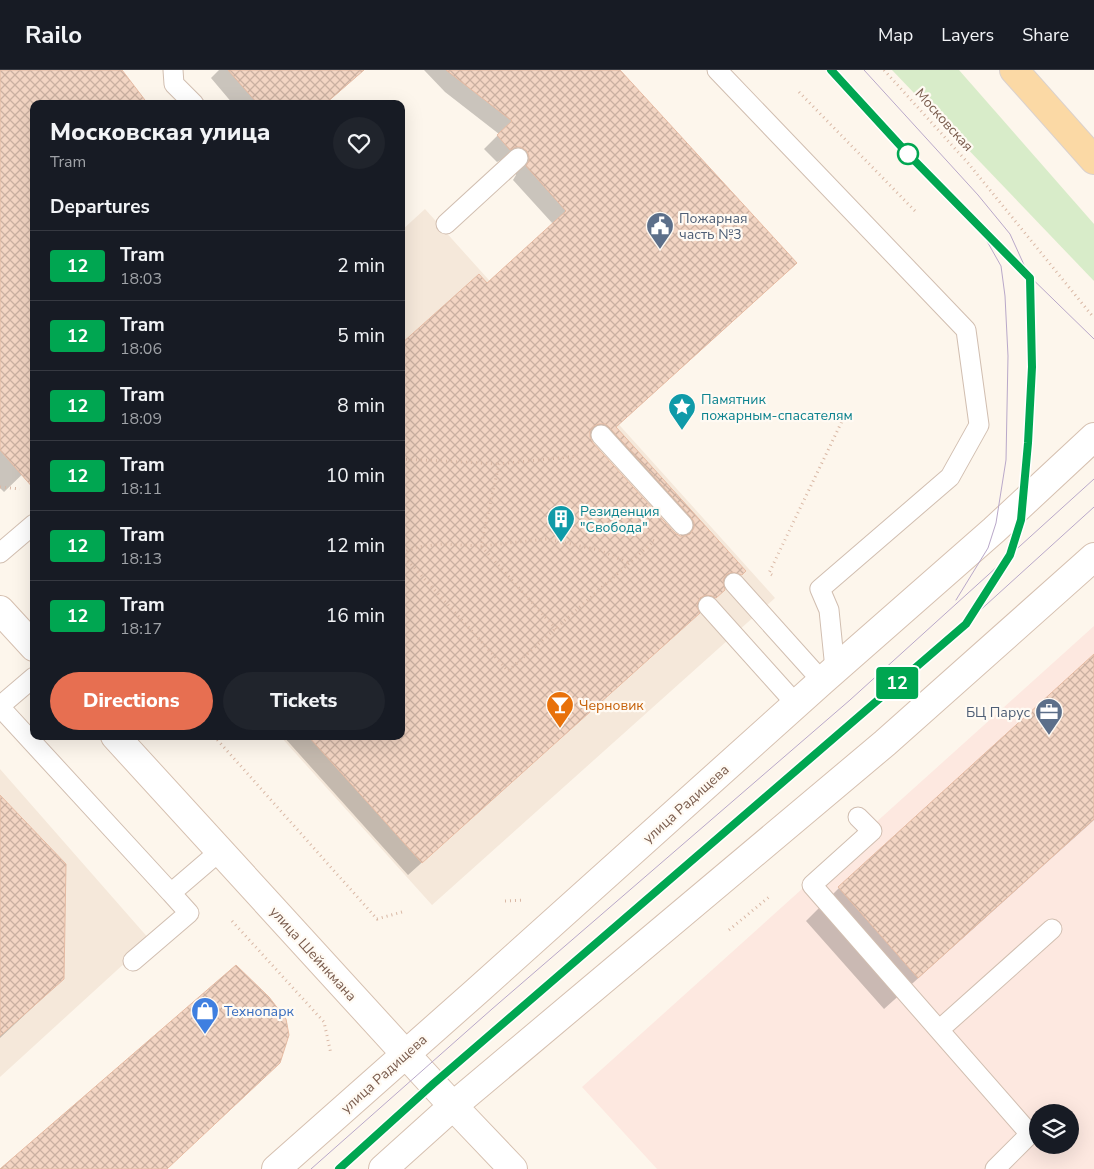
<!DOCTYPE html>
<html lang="en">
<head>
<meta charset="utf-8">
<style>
	:root { --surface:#171b24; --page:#20242c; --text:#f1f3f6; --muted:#9ea1a6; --line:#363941; --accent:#e76f51 }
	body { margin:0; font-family:"Nunito Sans",sans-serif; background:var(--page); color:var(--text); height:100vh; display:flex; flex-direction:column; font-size:19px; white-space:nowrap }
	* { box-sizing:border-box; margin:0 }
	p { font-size:16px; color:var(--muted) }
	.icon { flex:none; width:28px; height:28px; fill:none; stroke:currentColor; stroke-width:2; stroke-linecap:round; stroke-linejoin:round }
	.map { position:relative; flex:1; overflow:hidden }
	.sheet { position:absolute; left:30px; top:30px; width:375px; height:640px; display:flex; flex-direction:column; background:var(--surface); border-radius:10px; box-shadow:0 5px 20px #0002 }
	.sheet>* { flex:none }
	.badge { padding:0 10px; border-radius:4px; font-size:18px; line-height:32px }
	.tools { position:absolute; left:1029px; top:1034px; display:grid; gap:10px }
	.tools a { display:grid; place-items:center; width:50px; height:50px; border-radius:50%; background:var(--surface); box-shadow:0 5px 20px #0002; font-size:25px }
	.map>.badge { position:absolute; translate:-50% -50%; box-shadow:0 0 0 2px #fff }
	h2 { padding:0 20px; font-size:19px; line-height:45px }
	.round { display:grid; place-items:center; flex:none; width:52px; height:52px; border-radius:26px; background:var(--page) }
	.head { display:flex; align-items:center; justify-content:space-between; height:85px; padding:0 20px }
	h1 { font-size:24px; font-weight:800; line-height:38px }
	.button { display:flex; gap:10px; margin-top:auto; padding:10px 20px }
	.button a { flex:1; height:58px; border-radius:30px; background:var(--accent); color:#fff; font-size:20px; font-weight:800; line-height:58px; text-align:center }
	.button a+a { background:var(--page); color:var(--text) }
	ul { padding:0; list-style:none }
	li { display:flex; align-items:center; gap:15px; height:70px; padding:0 20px; border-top:1px solid var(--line) }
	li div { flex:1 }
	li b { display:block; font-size:19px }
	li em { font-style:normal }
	li .badge { min-width:55px; font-weight:700; text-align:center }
	header { display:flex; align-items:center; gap:30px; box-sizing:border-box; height:70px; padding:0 25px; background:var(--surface); border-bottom:1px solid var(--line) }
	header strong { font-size:24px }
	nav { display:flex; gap:28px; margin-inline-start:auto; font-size:18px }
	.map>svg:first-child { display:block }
	.residential { fill:#f5e8da }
	.commercial { fill:#fde8e0; fill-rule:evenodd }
	.green { fill:#d8ecc9 }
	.shadow { fill:#0003; fill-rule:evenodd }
	.building { fill:url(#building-cross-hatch); stroke:#e6bba3; fill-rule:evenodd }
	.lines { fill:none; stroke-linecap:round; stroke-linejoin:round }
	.lane-casing { stroke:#d1beb0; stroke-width:21 }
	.secondary-casing { stroke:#d6c0b0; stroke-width:30 }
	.primary-casing { stroke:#dad1cd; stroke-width:30 }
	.path { stroke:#d9b8a5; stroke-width:3; stroke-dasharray:1 4; stroke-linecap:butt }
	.lane { stroke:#fff; stroke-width:19 }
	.secondary { stroke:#fff; stroke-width:28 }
	.primary { stroke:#fbd9a5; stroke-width:28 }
	.tram { stroke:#b9a8c9; stroke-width:1 }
	.line-casing { stroke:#fff; stroke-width:11 }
	.line { stroke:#00a651; stroke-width:8 }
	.stop-dot { fill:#fff; stroke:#00a651; stroke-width:2.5 }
	.labels { text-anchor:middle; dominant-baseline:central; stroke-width:4.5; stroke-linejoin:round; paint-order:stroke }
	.street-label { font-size:14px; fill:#7a5c4d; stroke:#fffaf3 }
	.service-label { font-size:14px; fill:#4e5e75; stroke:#fffaf3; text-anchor:start }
	.culture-label { font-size:14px; fill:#0d838f; stroke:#fffaf3; text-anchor:start }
	.food-label { font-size:14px; fill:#c56008; stroke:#fffaf3; text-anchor:start }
	.shop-label { font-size:14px; fill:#366cbe; stroke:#fffaf3; text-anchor:start }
</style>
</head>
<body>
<header>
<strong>Railo</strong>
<nav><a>Map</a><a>Layers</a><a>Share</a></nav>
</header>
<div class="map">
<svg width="1094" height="1099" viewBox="0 0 1094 1099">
	<defs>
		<pattern id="building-cross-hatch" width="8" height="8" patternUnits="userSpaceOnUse" patternTransform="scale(1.25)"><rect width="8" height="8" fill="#f3d5c3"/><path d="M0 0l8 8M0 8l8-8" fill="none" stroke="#cab0a1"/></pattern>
	</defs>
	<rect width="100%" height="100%" fill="#fdf6ec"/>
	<!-- residential -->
	<path class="residential" d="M425,139l350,389 -343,307 -152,-169h121v-505z
		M0,699l150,171 -150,137z"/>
	<!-- commercial -->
	<path class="commercial" d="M1094,556v543h-437l-75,-82zM1038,1042h32v33h-32z"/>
	<!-- green -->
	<path class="green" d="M892,0h67l135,154v57z"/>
	<!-- shadow -->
	<path class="shadow" d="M0,0h121l-87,34v359l-30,29 -4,-4z
		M219,0h145l-39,34h-92l-22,-26z
		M424,0h194l164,206 -167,152 129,143 -17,17 -4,-2 1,3 -22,22 -6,-3 -11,18 -277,249 -125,-139h118l86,-451 66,-61 -40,-44 3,-5v-5l-9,-10h-6l-4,2 -13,-13 15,-15 -54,-42zM589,367l7,3 83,91 3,7 -8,-4 -82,-91z
		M1094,586v164l-210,189 -78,-88 33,-33z
		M0,726l63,183 -63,59z"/>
	<!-- building -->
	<path class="building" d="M0,0h122l26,34h-114v385l-34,-39z
		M228,0h136l-39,34h-67z
		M446,0h174l177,193 -181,164 130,144 -4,4 -10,-3 -6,3 -3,5 2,10 -9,8 -4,-2 -6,-1 -6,3 -2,4 -1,6 3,5 -278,250 -114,-127h93v-392l78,-70 8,9 79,-72 -40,-45 3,-5v-5l-2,-5 -6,-4h-6l-5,3 -13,-15 15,-14zM599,354h6l4,3 82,90 3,5v6l-4,6 -5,2h-5l-5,-3 -82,-90 -3,-6v-6l4,-5z
		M1094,584v165l-176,159 -80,-91z
		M0,725l66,69 -2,115 -64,57z
		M236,895l33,32 17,22 3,16 -9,28 -113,106h-167z"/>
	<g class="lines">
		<defs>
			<path id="lane" d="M173,0l1,14 20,20
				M717,0l249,260 13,95 -29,52 -130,112 9,21 6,59
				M446,154l72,-66
				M601,365l82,90
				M0,483l34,-29
				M734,513l88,98
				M708,536l88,98
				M0,636l34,-29
				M0,637l171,186
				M858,747l14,14 -60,54 218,249 -35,35
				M133,891l56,-48 -18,-20 49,-42
				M939,960l113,-101"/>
			<path id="secondary" d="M0,540l34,37
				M115,666l338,370 60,63
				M276,1099l201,-178 345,-310 172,-151 100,-93
				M383,1099l70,-63 432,-363 209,-186"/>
			<path id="primary" d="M1014,0l80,90"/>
		</defs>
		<!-- lane casing -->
		<use href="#lane" class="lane-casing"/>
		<!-- secondary casing -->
		<use href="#secondary" class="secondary-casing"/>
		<!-- primary casing -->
		<use href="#primary" class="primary-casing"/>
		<!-- path -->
		<path class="path" d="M884,0l84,93 126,155
			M799,22l118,121
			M401,389l98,5
			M0,417l20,2
			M401,483l107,118 146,-130 -2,-1
			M402,483l15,-6 26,-3 38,2 66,-7 52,11 30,13
			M772,505l-3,-2 74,-154
			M556,559l-75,-83 18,-82 79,-8
			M214,666l163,183 25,-7
			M505,831l19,-1
			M232,851l92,101 7,32
			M729,860l40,-33"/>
		<!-- lane -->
		<use href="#lane" class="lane"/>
		<!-- secondary -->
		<use href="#secondary" class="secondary"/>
		<!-- primary -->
		<use href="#primary" class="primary"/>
		<!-- tram -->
		<path class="tram" d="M831,0l77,84 71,73 115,112
			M864,0l114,125 32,39 20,44 2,89 -4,76 -7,77 -10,35
			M956,530l32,-52 8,-25 10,-63 2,-104 -3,-60 -4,-30 -22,-39
			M974,541l27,-42
			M311,1099l181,-160 358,-309 244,-221
			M339,1099l94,-85 532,-460 129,-117"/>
	</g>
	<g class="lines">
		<defs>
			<path id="line" d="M339,1099l94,-85 533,-460 44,-69 11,-35 7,-77 4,-76 -2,-89 -122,-124 -77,-84"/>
		</defs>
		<!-- line casing -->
		<use href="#line" class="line-casing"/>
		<!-- line -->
		<use href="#line" class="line"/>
	</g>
	<!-- icons -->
	<defs>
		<symbol id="civic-pin" viewBox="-11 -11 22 30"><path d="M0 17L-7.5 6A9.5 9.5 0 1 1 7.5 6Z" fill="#5c6f8a" stroke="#fffaf3"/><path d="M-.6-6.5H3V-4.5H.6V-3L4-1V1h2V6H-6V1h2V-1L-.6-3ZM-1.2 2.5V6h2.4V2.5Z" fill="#fff"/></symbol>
		<symbol id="sight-pin" viewBox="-11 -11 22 30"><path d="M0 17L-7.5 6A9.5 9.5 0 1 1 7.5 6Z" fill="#0f9aa8" stroke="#fffaf3"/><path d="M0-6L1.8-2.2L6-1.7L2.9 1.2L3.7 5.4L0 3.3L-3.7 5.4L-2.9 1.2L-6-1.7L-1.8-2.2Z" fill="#fff"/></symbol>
		<symbol id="building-pin" viewBox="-11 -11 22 30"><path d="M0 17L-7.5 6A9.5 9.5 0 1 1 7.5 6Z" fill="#0f9aa8" stroke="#fffaf3"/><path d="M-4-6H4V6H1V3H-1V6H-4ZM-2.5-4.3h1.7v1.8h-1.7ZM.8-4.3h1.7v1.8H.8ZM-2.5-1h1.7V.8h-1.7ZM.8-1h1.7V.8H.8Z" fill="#fff"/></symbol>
		<symbol id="bar-pin" viewBox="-11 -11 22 30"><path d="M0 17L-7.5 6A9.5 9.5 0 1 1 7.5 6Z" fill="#e8710a" stroke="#fffaf3"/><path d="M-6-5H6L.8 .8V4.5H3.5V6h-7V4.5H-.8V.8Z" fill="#fff"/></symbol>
		<symbol id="office-pin" viewBox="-11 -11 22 30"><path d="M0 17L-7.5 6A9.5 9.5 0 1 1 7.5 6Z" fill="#5c6f8a" stroke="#fffaf3"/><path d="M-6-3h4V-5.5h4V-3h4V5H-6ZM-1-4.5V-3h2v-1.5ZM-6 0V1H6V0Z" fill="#fff"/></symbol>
		<symbol id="shop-pin" viewBox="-11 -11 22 30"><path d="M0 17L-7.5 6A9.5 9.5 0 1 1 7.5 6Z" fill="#3f7fe0" stroke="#fffaf3"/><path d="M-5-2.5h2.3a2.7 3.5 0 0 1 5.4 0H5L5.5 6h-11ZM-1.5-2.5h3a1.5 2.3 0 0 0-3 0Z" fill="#fff"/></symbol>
	</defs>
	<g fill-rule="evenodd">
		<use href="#civic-pin" x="644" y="140" width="32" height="43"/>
		<use href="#sight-pin" x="666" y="321" width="32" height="43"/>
		<use href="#building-pin" x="545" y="433" width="32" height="43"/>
		<use href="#bar-pin" x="544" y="619" width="32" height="43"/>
		<use href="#office-pin" x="1033" y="626" width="32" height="43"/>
		<use href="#shop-pin" x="189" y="925" width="32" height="43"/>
	</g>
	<!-- markers -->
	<circle class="stop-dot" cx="908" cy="84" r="10"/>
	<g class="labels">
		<!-- street labels -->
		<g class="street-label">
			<text transform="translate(944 50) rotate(48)">Московская</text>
			<text transform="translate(686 734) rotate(-42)">улица Радищева</text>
			<text transform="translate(313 884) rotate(48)">улица Шейнкмана</text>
			<text transform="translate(384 1004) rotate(-42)">улица Радищева</text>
		</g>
		<!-- service labels -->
		<g class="service-label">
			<text x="679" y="148">Пожарная<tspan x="679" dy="16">часть №3</tspan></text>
			<text x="1030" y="642" text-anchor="end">БЦ Парус</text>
		</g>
		<!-- culture labels -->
		<g class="culture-label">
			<text x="701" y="329">Памятник<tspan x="701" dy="16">пожарным-спасателям</tspan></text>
			<text x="580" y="441">Резиденция<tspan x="580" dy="16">"Свобода"</tspan></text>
		</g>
		<!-- food labels -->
		<g class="food-label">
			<text x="579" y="635">Черновик</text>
		</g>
		<!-- shop labels -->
		<g class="shop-label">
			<text x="224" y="941">Технопарк</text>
		</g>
	</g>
</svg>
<div class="tools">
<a><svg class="icon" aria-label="layers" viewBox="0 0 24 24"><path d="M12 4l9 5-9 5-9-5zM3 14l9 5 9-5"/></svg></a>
</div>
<b class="badge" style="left:897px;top:613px;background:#00a651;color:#fff">12</b>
<section class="sheet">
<div class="head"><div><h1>Московская улица</h1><p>Tram</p></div><a class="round"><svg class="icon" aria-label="heart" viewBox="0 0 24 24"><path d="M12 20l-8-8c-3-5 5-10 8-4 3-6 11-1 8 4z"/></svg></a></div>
<h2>Departures</h2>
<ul>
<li><span class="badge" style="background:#00a651;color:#fff">12</span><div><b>Tram</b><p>18:03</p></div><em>2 min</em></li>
<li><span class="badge" style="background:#00a651;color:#fff">12</span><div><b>Tram</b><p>18:06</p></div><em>5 min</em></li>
<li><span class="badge" style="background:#00a651;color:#fff">12</span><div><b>Tram</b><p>18:09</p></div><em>8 min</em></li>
<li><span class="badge" style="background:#00a651;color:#fff">12</span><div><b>Tram</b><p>18:11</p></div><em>10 min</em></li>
<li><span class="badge" style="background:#00a651;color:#fff">12</span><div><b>Tram</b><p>18:13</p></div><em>12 min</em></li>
<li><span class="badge" style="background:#00a651;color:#fff">12</span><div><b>Tram</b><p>18:17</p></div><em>16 min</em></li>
</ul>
<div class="button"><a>Directions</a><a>Tickets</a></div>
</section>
</div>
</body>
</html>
